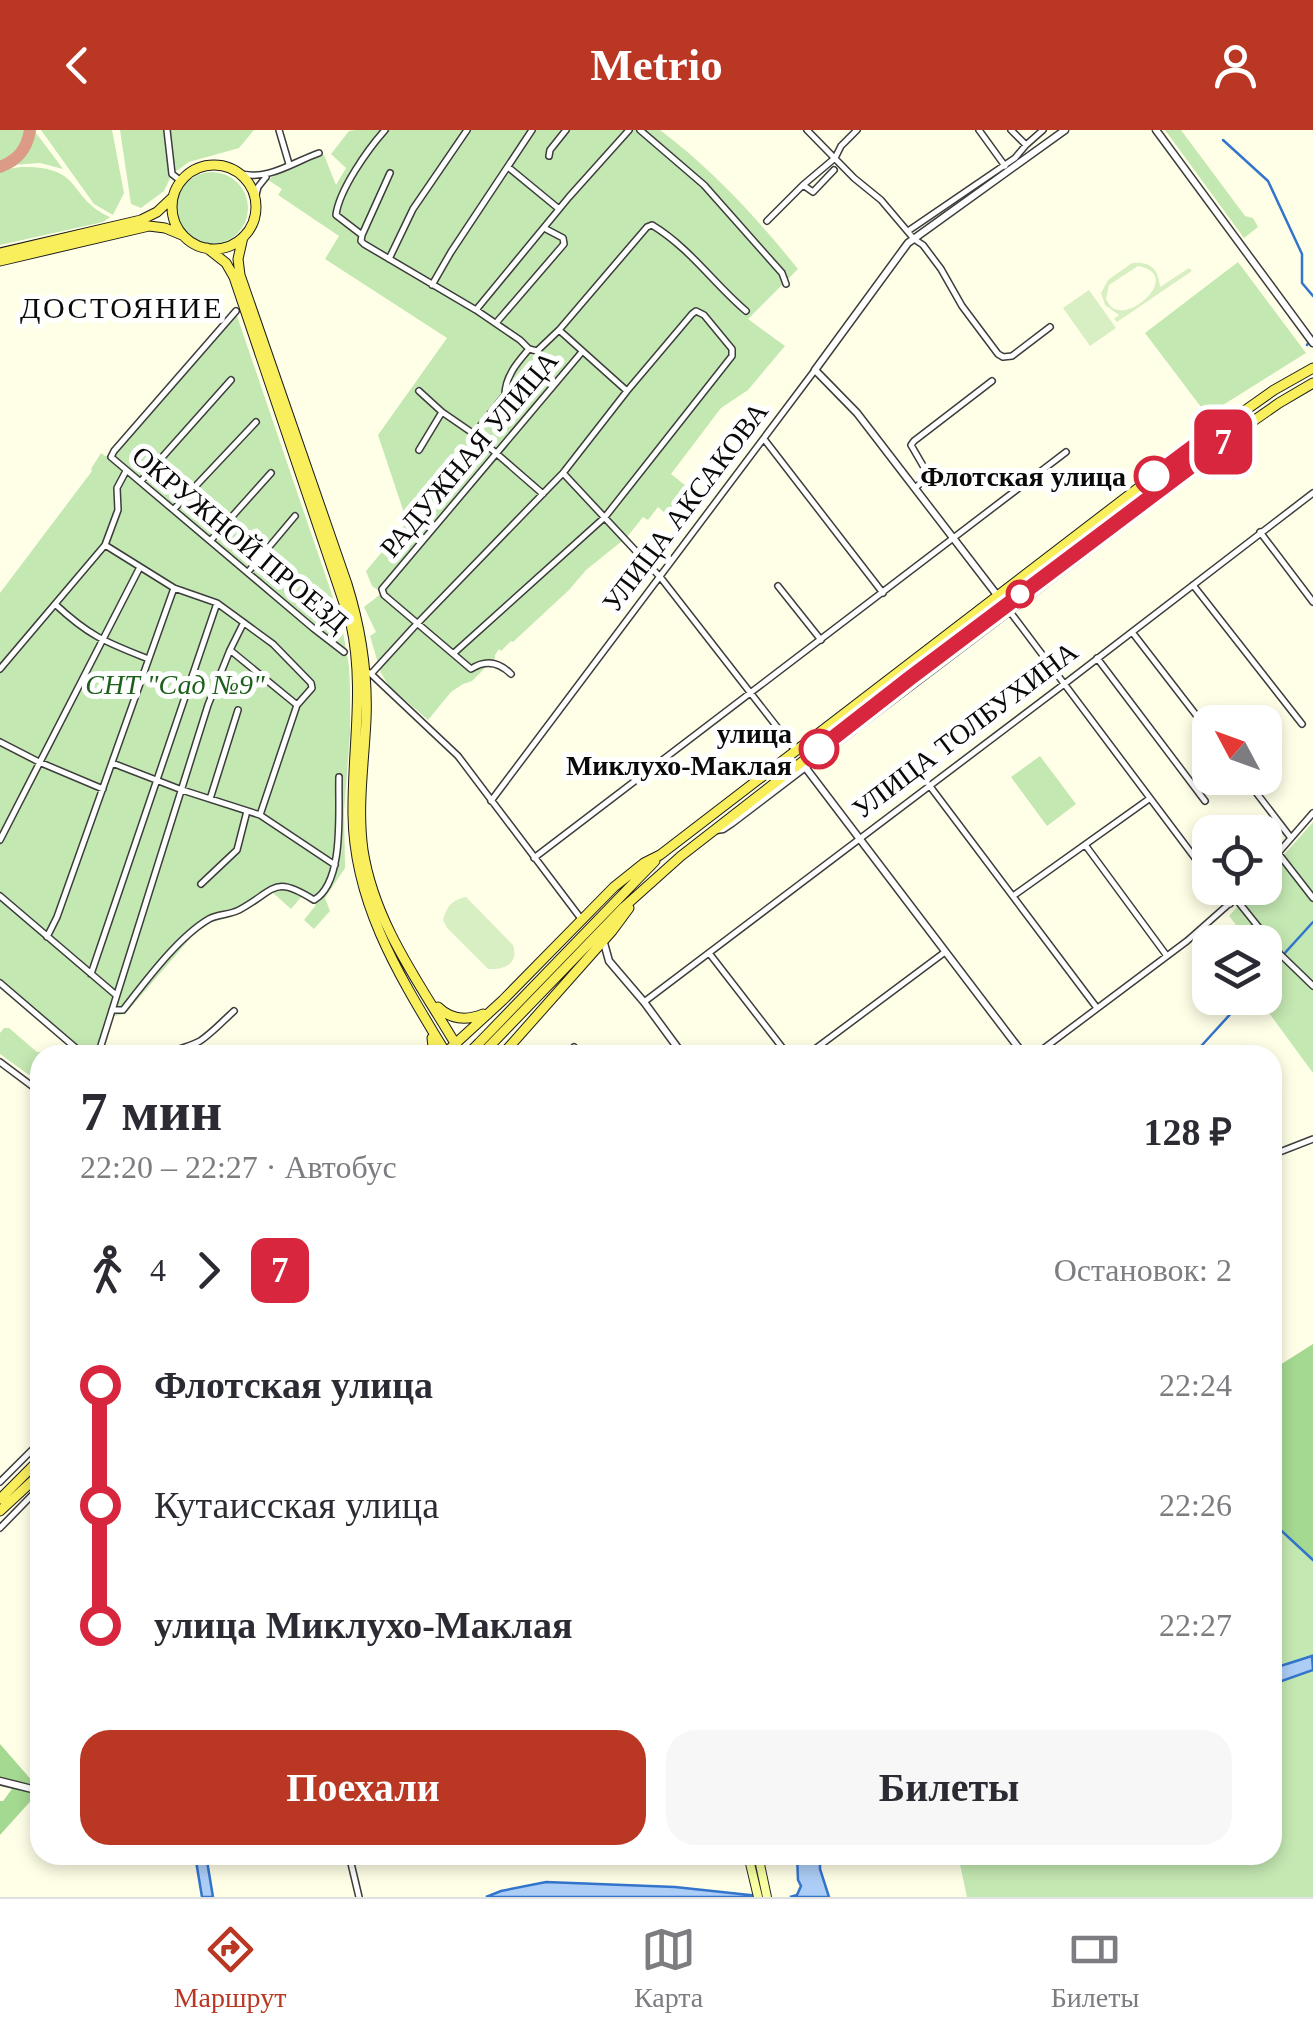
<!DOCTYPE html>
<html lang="ru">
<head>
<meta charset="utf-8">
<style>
	:root { --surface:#fff; --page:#f7f7f7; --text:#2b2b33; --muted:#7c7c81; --line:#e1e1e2; --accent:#b93723 }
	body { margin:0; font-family:"Times New Roman",serif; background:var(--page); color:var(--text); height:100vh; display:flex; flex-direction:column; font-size:38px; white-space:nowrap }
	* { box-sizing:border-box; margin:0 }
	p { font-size:32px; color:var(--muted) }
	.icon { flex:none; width:55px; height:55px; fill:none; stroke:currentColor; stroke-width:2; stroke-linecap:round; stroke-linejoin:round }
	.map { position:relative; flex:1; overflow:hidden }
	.panel { position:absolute; left:30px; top:915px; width:1252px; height:820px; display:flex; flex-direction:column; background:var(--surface); border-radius:30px; box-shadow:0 5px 15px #0003 }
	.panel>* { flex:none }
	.badge { padding:0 20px; border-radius:15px; font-size:35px; line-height:65px }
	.needle { width:65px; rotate:311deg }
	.buttons { position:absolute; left:1192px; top:575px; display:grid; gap:20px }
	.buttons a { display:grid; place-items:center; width:90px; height:90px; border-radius:20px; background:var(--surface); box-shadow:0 5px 15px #0003; font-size:50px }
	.map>.badge { position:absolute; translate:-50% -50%; box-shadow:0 0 0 5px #fff }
	.legs { display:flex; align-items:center; gap:15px; height:110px; padding:0 50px; font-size:32px }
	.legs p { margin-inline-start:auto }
	.summary { display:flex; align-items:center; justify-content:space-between; height:170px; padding:0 50px }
	h1 { font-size:55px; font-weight:600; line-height:75px }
	.cta { display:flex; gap:20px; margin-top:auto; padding:20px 50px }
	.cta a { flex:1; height:115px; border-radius:30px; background:var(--accent); color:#fff; font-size:40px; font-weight:600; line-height:115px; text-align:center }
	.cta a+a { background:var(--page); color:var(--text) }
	ul { padding:0 50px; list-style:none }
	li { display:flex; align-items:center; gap:35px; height:120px; font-size:38px }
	li i { display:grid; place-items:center; width:15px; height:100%; margin:0 12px; background:currentColor }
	li i::after { content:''; width:25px; height:25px; margin:-12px; border:8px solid; border-radius:50%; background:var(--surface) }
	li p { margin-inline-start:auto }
	li:first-child i { background:linear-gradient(#0000 50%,currentColor 0) }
	li:last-child i { background:linear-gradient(currentColor 50%,#0000 0) }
	header { display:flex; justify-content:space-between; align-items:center; height:130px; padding:0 50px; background:var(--accent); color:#fff; font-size:45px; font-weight:600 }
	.tabs { display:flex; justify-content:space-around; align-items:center; height:140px; border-top:2px solid var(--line); background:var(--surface); font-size:28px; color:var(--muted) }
	.tabs a { display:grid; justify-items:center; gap:5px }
	.tabs .current { color:var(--accent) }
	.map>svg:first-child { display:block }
	.green { fill:#c4e8b2 }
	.forest { fill:#a4d991 }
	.pitch { fill:#d8efc3; fill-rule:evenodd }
	.water { fill:#accdf6; stroke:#3374cd; stroke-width:2.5 }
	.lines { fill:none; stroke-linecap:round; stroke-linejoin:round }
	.stream { stroke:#3374cd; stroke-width:2.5 }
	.taxiway { stroke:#dc9b85; stroke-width:12 }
	.minor-casing { stroke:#3d3d3d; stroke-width:8 }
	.tertiary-casing { stroke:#3d3d3d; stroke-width:9 }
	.secondary-casing { stroke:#2c2c2c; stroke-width:10 }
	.primary-casing { stroke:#1b1b1b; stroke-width:11 }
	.minor { stroke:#fff; stroke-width:5 }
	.tertiary { stroke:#fff; stroke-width:6 }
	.secondary { stroke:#f9ffa2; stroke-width:8 }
	.primary { stroke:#f9ef5d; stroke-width:9 }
	.primary-bridge-casing { stroke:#1b1b1b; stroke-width:11; stroke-linecap:butt }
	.primary-bridge { stroke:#f9ef5d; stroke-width:9 }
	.line-1-casing { stroke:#fff; stroke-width:22 }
	.line-1 { stroke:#d7263d; stroke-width:15 }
	.stop-1-dot { fill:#fff; stroke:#d7263d; stroke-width:5 }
	.labels { text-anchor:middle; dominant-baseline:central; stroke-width:10; stroke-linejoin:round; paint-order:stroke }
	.street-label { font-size:28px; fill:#0a0a0a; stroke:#fff }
	.stop-label { font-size:28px; font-weight:bold; fill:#0a0a0a; stroke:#fff; text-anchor:end }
	.park-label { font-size:28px; font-style:italic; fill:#1d601b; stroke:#fff }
	.neighbourhood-label { font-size:30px; letter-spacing:2.5px; fill:#0a0a0a; stroke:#fff }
</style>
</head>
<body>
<header><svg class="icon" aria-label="back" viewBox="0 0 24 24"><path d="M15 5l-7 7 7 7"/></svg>Metrio<svg class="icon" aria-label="person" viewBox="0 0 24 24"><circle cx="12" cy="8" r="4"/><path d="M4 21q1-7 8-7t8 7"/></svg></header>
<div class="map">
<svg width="1313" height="1767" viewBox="0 0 1313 1767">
	<rect width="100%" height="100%" fill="#ffffe7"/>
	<!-- green -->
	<path class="green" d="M0,0h28c-2,17 -11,29 -28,33z
		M33,0h1l29,39 -23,-6 -28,2 16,-15z
		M41,0h71l12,63 -11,22 -19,-11z
		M120,0h134l-15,18 -50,14 -17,12 -8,17 -23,17 -10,-4z
		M356,0h304c52,39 97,88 138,139l-50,50 37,27 -37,44 -27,18 -50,66 25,20 -13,13 -7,-6 -10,13 -8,-7 -10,13 -5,-3 -16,20 -41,33 -17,20 -56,52 -2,-1 -10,10 -2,-2 -4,6v3l-23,23 -9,3 -12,8 -23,28 -39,-34 -8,-13 -11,-37 6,-4 -12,-25 18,-14 -10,-7 -6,-15 41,-49 -29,-87 69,-97 -122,-79 14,-23 -61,-41 4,-6 -14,-9 11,-8 45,-17 12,30 10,-17 -15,-14 18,-23z
		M1165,0h16l64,86 8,2 5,9 -14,11z
		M21,37c64,-1 45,30 89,50l-7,5 -103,23v-75z
		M176 78a36 36 0 1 1 72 0a36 36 0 1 1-72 0Z
		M1238,132l68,91 -99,62 -62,-82z
		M236,183l105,308 8,45 1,23v45l-6,78 1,56 -20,30 5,13 -16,18 -10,-9 12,-15 -14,-9 -11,13 -19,-17 -41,25 -19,5 -18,12 -69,80 -11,2 -17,39h-11l-86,-72v-390l92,-122 -1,-2 10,-16 4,3 8,-1z
		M1040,626l36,48 -29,22 -36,-49z
		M1313,692v251l-55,-75h7v-56h-16l-20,-26 26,-28h10v-12z
		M4,898h5l28,24h5l-3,7 1,3 -11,13 -29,-21v-21z
		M1273,1392l40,38v337h-346l-9,-42h257l5,4 21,1 6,-5h25l1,-21 2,-2 4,-32 -7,-6z"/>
	<!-- forest -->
	<path class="forest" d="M1313,1214v216l-40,-38 -1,-152z
		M0,1614l34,39 2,12 -36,40v-34h3l9,-12 -12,-3z"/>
	<!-- pitch -->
	<path class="pitch" d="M1132,133c19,-2 27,7 28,24l29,-19 3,3 -75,51 -3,-3 5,-4 -14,-10 -4,-12 7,-13zM1138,136c42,8 -1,49 -20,44 -8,-2 -8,-5 -12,-11l3,-14z
		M1089,160l27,38 -26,18 -27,-38z
		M466,767l47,48c6,19 -9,25 -25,24l-41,-41 -4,-8c4,-14 9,-20 23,-23z"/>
	<!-- water -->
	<path class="water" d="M1312,1526l1,14 -34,12 -5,-14z
		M195,1725h11l7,42h-11z
		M797,1725h23v14l9,28h-39l7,-2 4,-9 -3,-6z
		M546,1752l129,5 93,10h-282l15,-6z"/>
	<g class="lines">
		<!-- stream -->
		<path class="stream" d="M1223,10l45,41 34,73v29l11,13
			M1307,215l6,-9
			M1265,845l48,-53
			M1193,925l52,-57
			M1272,1392l41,38"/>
		<!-- taxiway -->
		<path class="taxiway" d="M0,37c18,-7 27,-18 30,-37"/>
		<defs>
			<path id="minor" d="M167,0l5,44 9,7
				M279,0l10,34
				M385,0c-17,19 -46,60 -49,85l26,20 -1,6 3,3 112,66 44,30 9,9
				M640,0l64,55 78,88 4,11
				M807,0l47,48 27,22 33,39 9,6 18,24 21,37 36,48 5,3 9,-1 38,-29
				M979,0l26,36
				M1011,0l15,15
				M549,26l1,-6 16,-20
				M508,37l51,42
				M238,43c29,9 55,-11 81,-20
				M803,55l10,7 21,-22
				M255,69l3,-12 8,-10
				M767,91l36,-36 32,-27 6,-12 16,-16
				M908,101l107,-73 11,-13 17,-15
				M362,105l28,-62
				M389,129l24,-50 54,-79
				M432,155l19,-33 81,-122
				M476,180l93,-113 60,-67
				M236,181l-122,140 -3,6 202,171 31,24
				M496,193l68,-79 -1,-6 -19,-10
				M559,200l68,61
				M419,261l23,21 32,22 69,60
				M474,304l31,-39c0,-19 13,-33 24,-46l8,2 22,-21 88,-103 5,-2c38,23 62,59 94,86
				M764,309l119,154
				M419,320l23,-38
				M563,343l98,105 134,172
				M141,351l90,-101
				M915,358l14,-12 -18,-31 3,-4 78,-60
				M174,379l82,-87
				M1260,402l53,70
				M211,410l60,-67
				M105,415l69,43 43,15 56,41 38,39 1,5 -15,17 -67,-55
				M248,442l47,-56
				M1193,455l109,139
				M778,456l43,54
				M55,474c33,31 50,38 91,54
				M1011,483l199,265
				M1132,502l78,101
				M1097,528l108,143
				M0,539l105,-124 13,-35 -1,-22 9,-17
				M370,543l88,83 124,164
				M371,544l42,-46 150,-155 64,-82 65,-77 4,-3 8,4 28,34v7l-127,161 -151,136
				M511,544c-12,-12 -25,-15 -40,-5l-87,-74 -2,-6 199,-236
				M854,600l366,-278 2,-7
				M0,612l39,20 64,27
				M112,633l70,27 78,25 75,50
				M1245,648l46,60
				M929,655l168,223
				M210,669l28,-89
				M491,671l324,-431
				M260,685l37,-110
				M0,710l140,-273
				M1086,716l81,110
				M1278,723l35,45
				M534,728l532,-406
				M1265,738l48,-55
				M201,754l36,-34 10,-39
				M1217,758l13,16
				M0,766l116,99
				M1013,766l136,-97
				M1236,769l44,55 33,32
				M47,807l10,-20 117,-329
				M709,823l79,102
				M91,844l126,-371
				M0,853l84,72
				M644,872l419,-317 250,-192
				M112,880h11c22,-28 55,-73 86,-91 9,-5 20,-4 30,-9 37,-20 34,-36 75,-10 31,-18 24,-90 25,-123
				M574,917l6,8
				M98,925l110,-350 22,-55 13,-26
				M167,925c10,-7 22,-8 33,-14 12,-8 23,-20 34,-30
				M807,925l138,-103
				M1035,925l152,-114 60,-53
				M0,932l40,30
				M1272,1025l41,-16
				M37,1239l3,3
				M0,1352l40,-40
				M0,1398l40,-41
				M349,1725l10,42"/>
			<path id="tertiary" d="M1156,0l157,213
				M997,465l-140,-182 -42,-43 93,-127 157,-113
				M802,633l222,292
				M716,700l7,-1 9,-6 122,-93 -4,-6
				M604,813l5,18 35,41 39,53
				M0,1651l40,10"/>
			<path id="secondary" d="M748,1725l10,42
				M758,1725l9,42"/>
			<path id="primary" d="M172 77a42 42 0 1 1 84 0a42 42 0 1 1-84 0Z
				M243,107l-5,22 2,16 107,309c14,45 21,89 19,136 -2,43 -9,87 -3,130 12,77 61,139 99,205
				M207,118l19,15 8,14 117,347c14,64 1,126 2,191 1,91 49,165 94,240
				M0,123l141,-33 16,-8 16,-15
				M0,131l149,-35 16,2 17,7
				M438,877c13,13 28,14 45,7
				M432,908l2,17
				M479,913l176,-182
				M443,925l60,-55 111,-113 30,-24 16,-8 512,-393 102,-72 39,-22
				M481,925l143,-148 57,-51 229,-178 306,-231 63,-44 34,-20
				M502,925l110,-124 17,-23
				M0,1369l40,-40
				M0,1381l40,-37"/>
		</defs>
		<!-- minor casing -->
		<use href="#minor" class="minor-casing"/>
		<!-- tertiary casing -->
		<use href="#tertiary" class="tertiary-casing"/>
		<!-- secondary casing -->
		<use href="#secondary" class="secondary-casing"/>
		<!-- primary casing -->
		<use href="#primary" class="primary-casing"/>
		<!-- minor -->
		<use href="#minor" class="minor"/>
		<!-- tertiary -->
		<use href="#tertiary" class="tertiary"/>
		<!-- secondary -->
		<use href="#secondary" class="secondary"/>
		<!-- primary -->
		<use href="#primary" class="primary"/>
		<defs>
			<path id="primary-bridge" d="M467,925l12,-12"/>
		</defs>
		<!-- primary-bridge casing -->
		<use href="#primary-bridge" class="primary-bridge-casing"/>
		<!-- primary-bridge -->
		<use href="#primary-bridge" class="primary-bridge"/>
	</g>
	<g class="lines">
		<defs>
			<path id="line-1" d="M819,619l91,-71 328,-247 -9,-11 -75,56"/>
		</defs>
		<!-- line-1 casing -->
		<use href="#line-1" class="line-1-casing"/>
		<!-- line-1 -->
		<use href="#line-1" class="line-1"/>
	</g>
	<!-- markers -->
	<g class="stop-1-dot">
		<circle cx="1154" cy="346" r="18"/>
		<circle cx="1020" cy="464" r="12"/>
		<circle cx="819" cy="619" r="18"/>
	</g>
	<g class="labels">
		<!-- street labels -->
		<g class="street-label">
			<text transform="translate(469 324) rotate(-50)">РАДУЖНАЯ УЛИЦА</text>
			<text transform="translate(685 377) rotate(-53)">УЛИЦА АКСАКОВА</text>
			<text transform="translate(240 409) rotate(40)">ОКРУЖНОЙ ПРОЕЗД</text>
			<text transform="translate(965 600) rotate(-37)">УЛИЦА ТОЛБУХИНА</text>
		</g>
		<!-- stop labels -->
		<g class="stop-label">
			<text x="1126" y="346">Флотская улица</text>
			<text x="792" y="603">улица<tspan x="792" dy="32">Миклухо-Маклая</tspan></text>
		</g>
		<!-- park labels -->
		<g class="park-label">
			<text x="175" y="554">СНТ "Сад №9"</text>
		</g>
		<!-- neighbourhood labels -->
		<g class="neighbourhood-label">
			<text x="122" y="177">ДОСТОЯНИЕ</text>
		</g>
	</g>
</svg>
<div class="buttons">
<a><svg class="needle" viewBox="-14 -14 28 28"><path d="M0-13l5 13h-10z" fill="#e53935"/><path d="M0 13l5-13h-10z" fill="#7c7c81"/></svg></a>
<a><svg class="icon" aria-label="locate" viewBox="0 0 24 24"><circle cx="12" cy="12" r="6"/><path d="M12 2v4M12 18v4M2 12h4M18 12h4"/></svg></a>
<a><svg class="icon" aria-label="layers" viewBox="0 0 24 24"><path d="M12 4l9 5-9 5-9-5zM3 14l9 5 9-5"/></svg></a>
</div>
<b class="badge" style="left:1223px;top:312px;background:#d7263d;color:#fff">7</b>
<section class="panel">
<div class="summary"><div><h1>7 мин</h1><p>22:20 – 22:27 · Автобус</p></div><b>128 ₽</b></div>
<div class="legs"><svg class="icon" aria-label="walk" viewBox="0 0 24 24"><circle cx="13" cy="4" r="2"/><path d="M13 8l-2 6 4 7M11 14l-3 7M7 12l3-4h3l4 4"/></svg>4<svg class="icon" aria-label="forward" viewBox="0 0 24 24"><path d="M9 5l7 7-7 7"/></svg><b class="badge" style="background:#d7263d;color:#fff">7</b><p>Остановок: 2</p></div>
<ul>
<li><i style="color:#d7263d"></i><b>Флотская улица</b><p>22:24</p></li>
<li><i style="color:#d7263d"></i><span>Кутаисская улица</span><p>22:26</p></li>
<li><i style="color:#d7263d"></i><b>улица Миклухо-Маклая</b><p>22:27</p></li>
</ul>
<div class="cta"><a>Поехали</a><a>Билеты</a></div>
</section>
</div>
<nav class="tabs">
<a class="current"><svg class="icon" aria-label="directions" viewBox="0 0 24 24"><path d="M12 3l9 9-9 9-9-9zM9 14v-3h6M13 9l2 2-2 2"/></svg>Маршрут</a>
<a><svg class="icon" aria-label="map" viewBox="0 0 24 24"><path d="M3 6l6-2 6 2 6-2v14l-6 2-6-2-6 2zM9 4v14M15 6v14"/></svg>Карта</a>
<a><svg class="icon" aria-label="tickets" viewBox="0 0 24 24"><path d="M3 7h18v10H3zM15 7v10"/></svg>Билеты</a>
</nav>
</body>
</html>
